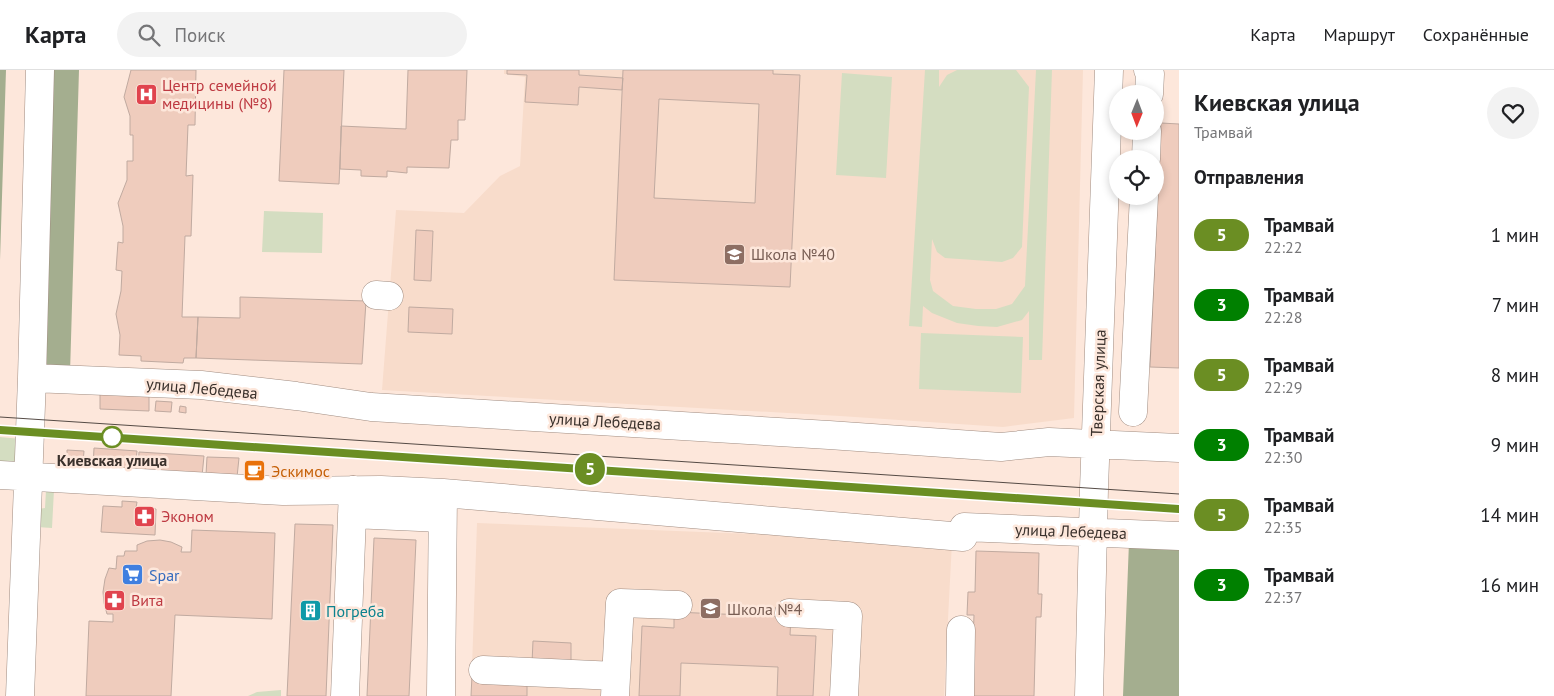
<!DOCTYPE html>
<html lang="ru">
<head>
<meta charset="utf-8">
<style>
	:root { --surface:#fff; --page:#f2f2f2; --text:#202124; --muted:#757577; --line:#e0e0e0 }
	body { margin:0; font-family:"PT Sans",sans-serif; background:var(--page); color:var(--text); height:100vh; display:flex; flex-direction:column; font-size:19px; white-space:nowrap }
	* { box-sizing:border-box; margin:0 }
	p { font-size:16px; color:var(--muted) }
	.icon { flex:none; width:28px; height:28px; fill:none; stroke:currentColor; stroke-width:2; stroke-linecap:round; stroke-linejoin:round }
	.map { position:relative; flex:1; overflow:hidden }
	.sheet { display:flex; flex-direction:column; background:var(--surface); width:375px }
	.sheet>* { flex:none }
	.badge { padding:0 10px; border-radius:16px; font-size:18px; line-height:32px }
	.needle { width:32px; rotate:181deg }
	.controls { position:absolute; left:1109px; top:15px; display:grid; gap:10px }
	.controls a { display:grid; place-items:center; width:55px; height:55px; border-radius:50%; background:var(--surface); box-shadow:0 2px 8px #0003; font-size:25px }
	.map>.badge { position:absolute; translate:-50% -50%; box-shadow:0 0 0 2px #fff }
	h2 { padding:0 15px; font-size:19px; line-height:45px }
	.round { display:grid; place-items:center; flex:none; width:52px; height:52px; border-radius:26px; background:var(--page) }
	.headline { display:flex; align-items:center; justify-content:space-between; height:85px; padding:0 15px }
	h1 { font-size:24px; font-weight:600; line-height:38px }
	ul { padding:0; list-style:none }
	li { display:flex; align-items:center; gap:15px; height:70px; padding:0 15px }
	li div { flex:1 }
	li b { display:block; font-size:19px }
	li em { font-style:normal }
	li .badge { min-width:55px; font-weight:700; text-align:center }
	header { display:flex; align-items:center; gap:30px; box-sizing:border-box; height:70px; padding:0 25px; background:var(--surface); border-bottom:1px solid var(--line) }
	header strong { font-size:24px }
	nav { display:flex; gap:28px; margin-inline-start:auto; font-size:18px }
	.search { width:350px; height:45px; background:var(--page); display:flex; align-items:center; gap:12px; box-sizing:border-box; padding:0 18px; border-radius:28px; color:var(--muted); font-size:19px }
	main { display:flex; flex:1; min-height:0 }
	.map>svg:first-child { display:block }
	.built { fill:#f8dccb }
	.green { fill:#d4ddc1 }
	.forest { fill:#a4ae8f }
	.building { fill:#efccbd; stroke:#c0aaa0; fill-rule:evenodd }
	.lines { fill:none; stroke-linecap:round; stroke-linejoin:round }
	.minor-casing { stroke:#a18d82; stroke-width:29 }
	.minor { stroke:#fff; stroke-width:28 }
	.tram { stroke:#554b45; stroke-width:1 }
	.line-casing { stroke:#fff; stroke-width:11 }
	.line { stroke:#6b8e23; stroke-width:8 }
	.stop-dot { fill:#fff; stroke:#6b8e23; stroke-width:2.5 }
	.labels { text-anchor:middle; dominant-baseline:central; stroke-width:5; stroke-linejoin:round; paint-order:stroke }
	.health-label { font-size:16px; fill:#be3a42; stroke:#fde7db; text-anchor:start }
	.education-label { font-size:16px; fill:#785e54; stroke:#fde7db; text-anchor:start }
	.street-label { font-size:16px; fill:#3a312c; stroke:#fde7db }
	.stop-label { font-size:16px; font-weight:bold; fill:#3a312c; stroke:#fde7db }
	.food-label { font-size:16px; fill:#c56008; stroke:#fde7db; text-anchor:start }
	.shop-label { font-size:16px; fill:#366cbe; stroke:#fde7db; text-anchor:start }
	.culture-label { font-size:16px; fill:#0d838f; stroke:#fde7db; text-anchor:start }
</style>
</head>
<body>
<header>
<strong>Карта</strong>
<div class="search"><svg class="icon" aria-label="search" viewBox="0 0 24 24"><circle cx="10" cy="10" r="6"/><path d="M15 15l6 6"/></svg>Поиск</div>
<nav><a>Карта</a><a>Маршрут</a><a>Сохранённые</a></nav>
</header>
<main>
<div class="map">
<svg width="1179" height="626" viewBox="0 0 1179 626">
	<rect width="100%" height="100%" fill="#fde7db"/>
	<!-- built -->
	<path class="built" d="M504,0h579l-9,348 -71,9 -163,-11 -458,-26 14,-180 68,3 36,-37 20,-10 5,-89 -21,-3z
		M477,453l475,19 -8,154h-473z"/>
	<!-- green -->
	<path class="green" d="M925,0h14v17l8,-12 10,-5h59l13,17 -7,160 -9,11 -11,4 -57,-4 -8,-6 -5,-13 -2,41 3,11 20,15 23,3h20l16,-5 13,-18 11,-216h16l-10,290h-13v-49l-7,9 -25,7 -19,-1 -21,-3 -25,-10 -9,-7 -1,21 -13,-1z
		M842,3l50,4 -6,101 -50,-3z
		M264,141l59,2 -1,40 -60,-1z
		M921,263l102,4 -2,56 -102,-4z
		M0,367l21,2 -4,20 -6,6 -11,-1z
		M46,420h8l-2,38 -15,-1 1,-18 7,-1z
		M281,620v6h-33l9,-4z"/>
	<!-- forest -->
	<path class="forest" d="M0,0h6l-6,190z
		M49,0h30l-9,303 -30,-1z
		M1129,472l50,3v151h-56z"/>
	<!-- building -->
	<path class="building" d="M131,0h65l-1,55h-7l-2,51 7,-1 -2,61h-6l-3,81h16l-2,41h-12l-1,5 -42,-2v-5l-22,-1 1,-20 -4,-21 5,-23 1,-20 -6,-1 2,-28 5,1v-17l-5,-23 9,-23v-19h6v-26h-3v-19l-6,-19z
		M284,0h60l-5,114 -60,-3z
		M408,0h59l-2,50h-7v20h-7l-2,28 -42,-1v6l-20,-2v6l-26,-1v-6l-21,-1 1,-43 65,3z
		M507,0h72v5l44,3 -1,12 -43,-3 -1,18 -53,-3 2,-27 -20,-1z
		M623,0h150v4l27,1 -10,212 -176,-7zM659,29l100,5 -4,99 -101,-5z
		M1161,53l18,1v244l-29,-1z
		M416,160l17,1 -2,50 -17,-1z
		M240,227l126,4 -4,63 -166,-6 2,-41 42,1z
		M409,237l44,2 -1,25 -44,-2z
		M100,323l49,2v16l-49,-2z
		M156,331l16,1 -1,10 -16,-1z
		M180,336l6,1v6l-7,-1z
		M94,378l43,3 -2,19 -42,-3z
		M67,380l17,1 -1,12h-16z
		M139,382l65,4 -2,20 -64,-5z
		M207,387l32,1 -2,19 -31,-2z
		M122,431l15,1 -1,6 20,1 -1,26 -54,-3 2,-26 19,1z
		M295,454l38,1 -7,171h-39z
		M192,460l83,3 -3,86 -97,-4 -4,81h-85l3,-75 24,1v-8h-6l-3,-11 -1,-11 2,-13 4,-11 7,1 1,-13h7l1,-5h12v-6l10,-4 13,-1 11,2 11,5 -1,5h10z
		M374,468l42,2 -7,156h-42z
		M976,481l63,2 -1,41h4l-1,23h-5l-2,79h-63l3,-81h-7l1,-23h7z
		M674,542l117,5 -1,18 26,1 -3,60h-36l1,-29 -97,-4 -1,33h-41l3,-70 32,2z
		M533,571l38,2v21l-39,-1z
		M472,605l55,3v18h-56z"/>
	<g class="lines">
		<defs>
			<path id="minor" d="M1148,0l2,4 -1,20
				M1146,89l1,-28
				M376,225l13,1
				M32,308l169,7 95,11 75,11 458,28 172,12 48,-5 130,6
				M1133,342l11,-216
				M0,405l283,16 98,-1 62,3 520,44
				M352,444l90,4
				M964,457l215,9
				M789,543l59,3 -4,80
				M483,600l133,6
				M20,626l12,-318 8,-308
				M345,626l8,-206
				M441,626l2,-203
				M615,626l5,-93 58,2
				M960,626l1,-66
				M1089,626l5,-207 15,-419"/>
		</defs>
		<!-- minor casing -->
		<use href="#minor" class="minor-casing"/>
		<!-- minor -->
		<use href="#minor" class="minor"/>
		<!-- tram -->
		<path class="tram" d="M0,347l1179,77
			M0,360l1179,79"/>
	</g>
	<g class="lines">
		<defs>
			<path id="line" d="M0,360l1179,79"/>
		</defs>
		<!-- line casing -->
		<use href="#line" class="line-casing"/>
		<!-- line -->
		<use href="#line" class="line"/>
	</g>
	<!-- icons -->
	<defs>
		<symbol id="hospital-square" viewBox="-11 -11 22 22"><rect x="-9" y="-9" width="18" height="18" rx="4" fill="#e0444e" stroke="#fde7db"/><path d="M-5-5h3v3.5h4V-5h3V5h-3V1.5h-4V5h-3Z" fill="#fff"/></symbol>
		<symbol id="school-square" viewBox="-11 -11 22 22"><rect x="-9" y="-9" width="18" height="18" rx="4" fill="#8d6e63" stroke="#fde7db"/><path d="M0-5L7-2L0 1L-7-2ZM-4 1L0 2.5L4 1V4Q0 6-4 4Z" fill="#fff"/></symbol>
		<symbol id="cafe-square" viewBox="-11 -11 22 22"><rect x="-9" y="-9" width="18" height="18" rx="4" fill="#e8710a" stroke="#fde7db"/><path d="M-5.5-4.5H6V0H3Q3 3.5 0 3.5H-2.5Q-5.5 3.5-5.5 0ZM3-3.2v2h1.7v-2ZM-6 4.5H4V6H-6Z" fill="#fff"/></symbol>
		<symbol id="pharmacy-square" viewBox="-11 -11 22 22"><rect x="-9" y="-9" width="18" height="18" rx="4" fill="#e0444e" stroke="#fde7db"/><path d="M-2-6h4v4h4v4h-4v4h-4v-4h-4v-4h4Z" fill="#fff"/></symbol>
		<symbol id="supermarket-square" viewBox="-11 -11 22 22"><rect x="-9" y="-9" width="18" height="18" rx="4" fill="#3f7fe0" stroke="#fde7db"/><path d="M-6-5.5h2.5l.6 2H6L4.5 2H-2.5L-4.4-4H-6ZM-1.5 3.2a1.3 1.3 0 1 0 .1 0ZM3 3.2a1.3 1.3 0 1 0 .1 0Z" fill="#fff"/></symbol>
		<symbol id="building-square" viewBox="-11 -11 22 22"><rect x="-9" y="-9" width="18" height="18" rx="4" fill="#0f9aa8" stroke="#fde7db"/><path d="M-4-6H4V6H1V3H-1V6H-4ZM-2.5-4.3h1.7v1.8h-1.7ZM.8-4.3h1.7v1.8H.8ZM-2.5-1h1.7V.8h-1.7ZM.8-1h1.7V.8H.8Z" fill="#fff"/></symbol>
	</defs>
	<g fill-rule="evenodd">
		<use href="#hospital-square" x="134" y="12" width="25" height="25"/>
		<use href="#school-square" x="722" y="172" width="25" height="25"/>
		<use href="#cafe-square" x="242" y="388" width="25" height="25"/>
		<use href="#pharmacy-square" x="132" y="434" width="25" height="25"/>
		<use href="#supermarket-square" x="120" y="492" width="25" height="25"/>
		<use href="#pharmacy-square" x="102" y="518" width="25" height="25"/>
		<use href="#school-square" x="698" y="526" width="25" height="25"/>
		<use href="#building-square" x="298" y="528" width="25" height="25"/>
	</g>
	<!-- markers -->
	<circle class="stop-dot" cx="112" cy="367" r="10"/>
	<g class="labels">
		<!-- health labels -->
		<g class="health-label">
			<text x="162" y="15">Центр семейной<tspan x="162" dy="18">медицины (№8)</tspan></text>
			<text x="161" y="446">Эконом</text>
			<text x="131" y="530">Вита</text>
		</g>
		<!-- education labels -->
		<g class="education-label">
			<text x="751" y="184">Школа №40</text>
			<text x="727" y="539">Школа №4</text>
		</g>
		<!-- street labels -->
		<g class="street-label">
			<text transform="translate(1098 313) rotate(-88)">Тверская улица</text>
			<text transform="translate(202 318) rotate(5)">улица Лебедева</text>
			<text transform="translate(605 351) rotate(3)">улица Лебедева</text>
			<text transform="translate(1071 461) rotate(2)">улица Лебедева</text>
		</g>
		<!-- stop labels -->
		<g class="stop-label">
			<text x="112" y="390">Киевская улица</text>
		</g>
		<!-- food labels -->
		<g class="food-label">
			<text x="271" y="401">Эскимос</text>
		</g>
		<!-- shop labels -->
		<g class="shop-label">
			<text x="149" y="505">Spar</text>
		</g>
		<!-- culture labels -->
		<g class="culture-label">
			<text x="326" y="541">Погреба</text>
		</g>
	</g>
</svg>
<div class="controls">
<a><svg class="needle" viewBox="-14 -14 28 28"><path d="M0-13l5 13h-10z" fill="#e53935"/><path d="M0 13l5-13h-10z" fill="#757577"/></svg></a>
<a><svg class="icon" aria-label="locate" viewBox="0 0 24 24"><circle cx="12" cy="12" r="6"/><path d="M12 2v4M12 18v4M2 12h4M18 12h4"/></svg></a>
</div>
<b class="badge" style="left:590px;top:399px;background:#6b8e23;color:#fff">5</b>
</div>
<section class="sheet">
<div class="headline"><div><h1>Киевская улица</h1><p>Трамвай</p></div><a class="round"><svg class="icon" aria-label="heart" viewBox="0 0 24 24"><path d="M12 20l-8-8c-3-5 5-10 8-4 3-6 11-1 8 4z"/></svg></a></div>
<h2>Отправления</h2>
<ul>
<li><span class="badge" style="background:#6b8e23;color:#fff">5</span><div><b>Трамвай</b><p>22:22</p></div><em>1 мин</em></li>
<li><span class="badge" style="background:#008000;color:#fff">3</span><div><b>Трамвай</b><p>22:28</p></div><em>7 мин</em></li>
<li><span class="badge" style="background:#6b8e23;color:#fff">5</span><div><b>Трамвай</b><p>22:29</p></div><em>8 мин</em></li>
<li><span class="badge" style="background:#008000;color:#fff">3</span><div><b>Трамвай</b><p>22:30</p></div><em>9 мин</em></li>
<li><span class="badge" style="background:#6b8e23;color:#fff">5</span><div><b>Трамвай</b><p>22:35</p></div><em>14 мин</em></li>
<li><span class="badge" style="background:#008000;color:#fff">3</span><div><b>Трамвай</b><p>22:37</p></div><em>16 мин</em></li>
</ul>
</section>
</main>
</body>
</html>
